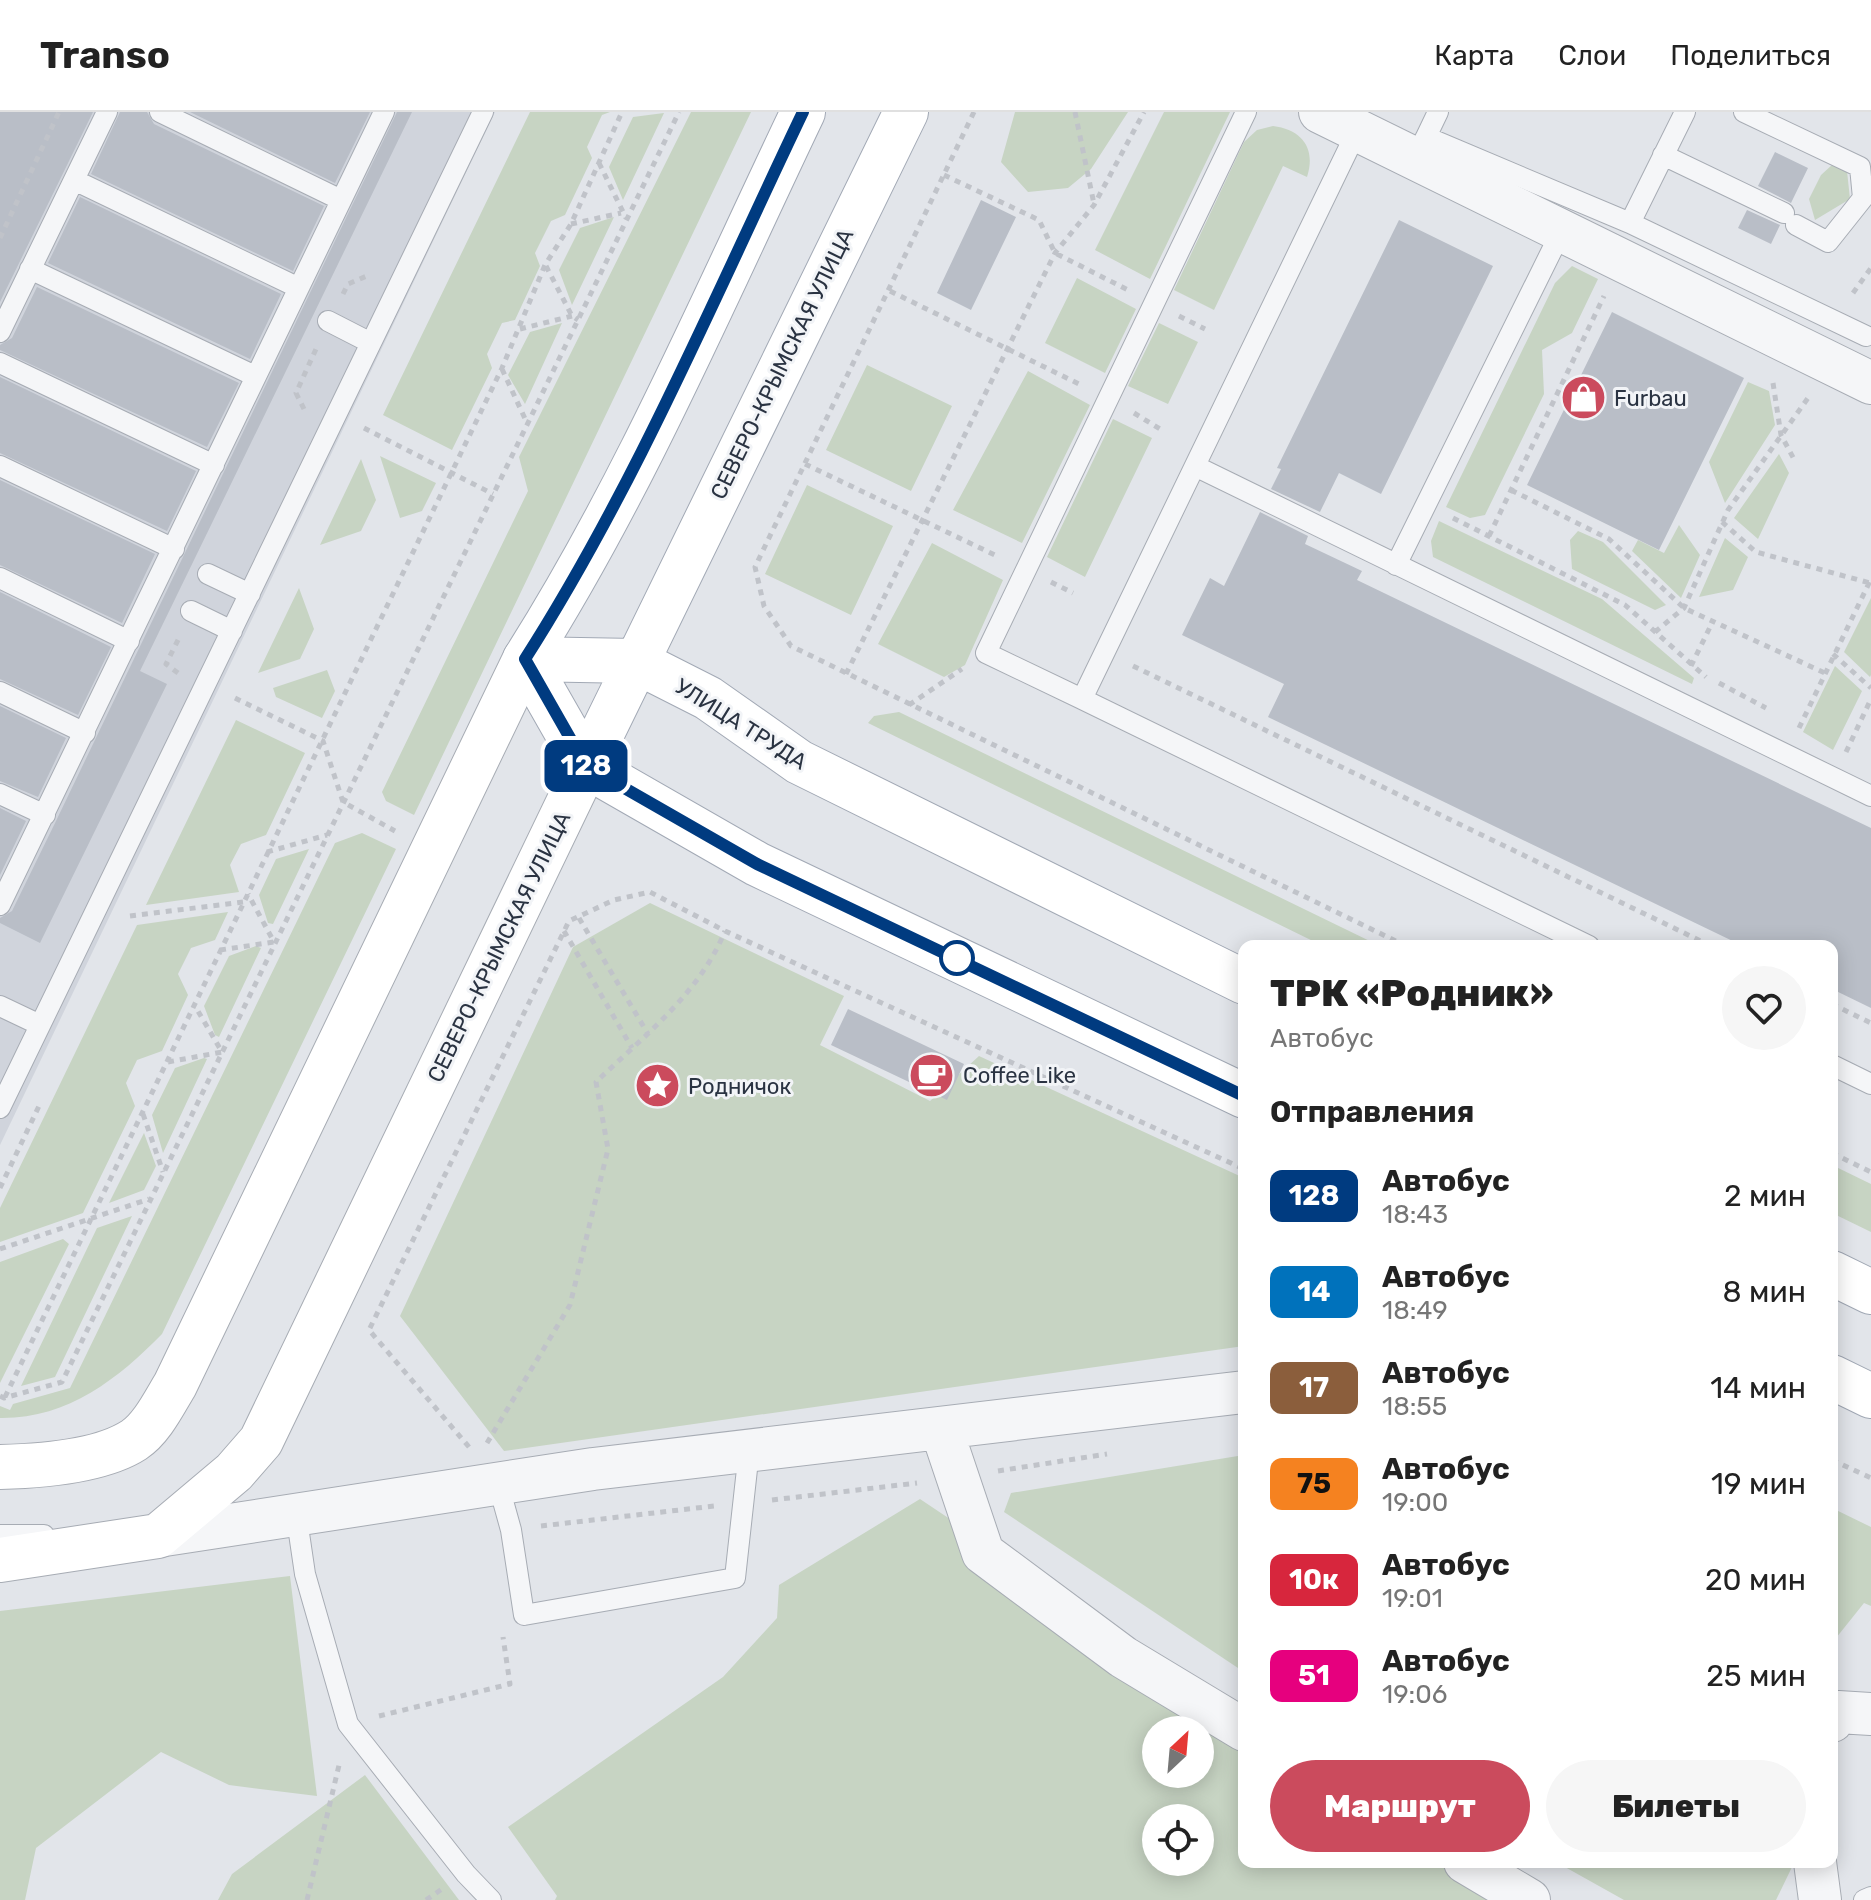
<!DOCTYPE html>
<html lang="ru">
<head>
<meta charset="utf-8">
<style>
	:root { --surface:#fff; --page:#f6f6f6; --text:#222; --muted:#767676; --line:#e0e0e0; --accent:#cb4b5d }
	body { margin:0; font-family:Rubik,sans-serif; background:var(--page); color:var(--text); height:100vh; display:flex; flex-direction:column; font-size:30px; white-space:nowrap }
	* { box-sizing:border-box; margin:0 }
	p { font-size:26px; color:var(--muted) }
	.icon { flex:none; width:44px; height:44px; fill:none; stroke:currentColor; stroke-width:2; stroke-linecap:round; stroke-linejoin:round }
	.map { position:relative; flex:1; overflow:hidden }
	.panel { position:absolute; left:1238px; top:828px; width:600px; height:928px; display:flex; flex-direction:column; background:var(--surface); border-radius:16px; box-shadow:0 4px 20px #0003 }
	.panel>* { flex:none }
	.badge { padding:0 16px; border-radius:12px; font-size:28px; line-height:52px }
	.needle { width:52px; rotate:26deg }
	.fabs { position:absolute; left:1142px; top:1604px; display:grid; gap:16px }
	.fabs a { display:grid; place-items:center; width:72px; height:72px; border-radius:50%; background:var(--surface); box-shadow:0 4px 20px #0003; font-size:40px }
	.map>.badge { position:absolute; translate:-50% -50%; box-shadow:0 0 0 4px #fff }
	h2 { padding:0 32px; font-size:30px; line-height:72px }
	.round { display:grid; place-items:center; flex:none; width:84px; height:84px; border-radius:42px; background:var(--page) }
	.headline { display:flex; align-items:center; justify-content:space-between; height:136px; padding:0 32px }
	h1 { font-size:38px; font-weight:800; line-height:60px }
	.action { display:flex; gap:16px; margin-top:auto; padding:16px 32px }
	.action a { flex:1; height:92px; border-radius:48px; background:var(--accent); color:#fff; font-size:32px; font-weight:800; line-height:92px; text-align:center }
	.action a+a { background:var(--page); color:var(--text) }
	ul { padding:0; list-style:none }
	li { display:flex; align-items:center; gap:24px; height:96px; padding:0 32px }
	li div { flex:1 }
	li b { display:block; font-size:30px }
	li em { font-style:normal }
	li .badge { min-width:88px; font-weight:700; text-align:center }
	header { display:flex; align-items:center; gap:48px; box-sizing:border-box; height:112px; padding:0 40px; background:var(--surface); border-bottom:2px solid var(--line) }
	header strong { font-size:38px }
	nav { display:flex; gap:44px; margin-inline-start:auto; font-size:28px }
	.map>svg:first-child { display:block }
	.built { fill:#d0d4dc }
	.green { fill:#c7d4c3; fill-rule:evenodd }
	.building { fill:#b9bec7 }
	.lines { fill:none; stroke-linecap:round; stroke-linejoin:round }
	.lane-casing { stroke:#a7acb4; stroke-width:22 }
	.street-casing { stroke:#a7acb4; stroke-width:44 }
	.secondary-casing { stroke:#a7acb4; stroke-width:46 }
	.primary-casing { stroke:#a2a9b5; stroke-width:46 }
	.path { stroke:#c0c3c9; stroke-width:5; stroke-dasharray:6 6; stroke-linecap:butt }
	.lane { stroke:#f5f6f8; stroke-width:20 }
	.street { stroke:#f5f6f8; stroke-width:42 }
	.secondary { stroke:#fff; stroke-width:44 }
	.primary { stroke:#fff; stroke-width:44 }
	.line-casing { stroke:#fff; stroke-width:18 }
	.line { stroke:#003b80; stroke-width:12 }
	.stop-dot { fill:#fff; stroke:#003b80; stroke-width:4 }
	.labels { text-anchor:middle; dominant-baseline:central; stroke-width:6; stroke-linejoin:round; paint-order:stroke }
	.street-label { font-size:22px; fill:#2a3342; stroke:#f2f4f7 }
	.poi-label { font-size:22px; fill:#2a3342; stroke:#f2f4f7; text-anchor:start }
</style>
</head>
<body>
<header>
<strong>Transo</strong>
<nav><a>Карта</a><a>Слои</a><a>Поделиться</a></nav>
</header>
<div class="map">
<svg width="1871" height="1788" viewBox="0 0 1871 1788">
	<rect width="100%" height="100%" fill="#e2e5ea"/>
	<!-- built -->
	<path class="built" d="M0,0h495l-495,1033z"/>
	<!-- green -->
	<path class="green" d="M530,0h80l-8,3 -15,32 5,11 -27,57 -14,6 -16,32 5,13 -25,54 -13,3 -15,31 5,14 -40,82 -69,-35z
		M691,0h60l-337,703 -28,-14 -4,-9 146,-301 -9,-34z
		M1015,0h113l-37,57 -23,19 -40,4 -27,-30z
		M1164,0h66l-80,167 -55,-29z
		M664,1l-41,87 -14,-33 24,-50z
		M1273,14c30,4 43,23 34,51l-24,-11 -69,144 -40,-20 70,-148 13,-12z
		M1833,52l14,7 3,28 -35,21 -6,-21 12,-24z
		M614,105l-42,88 -13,-35 21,-42z
		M1572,154l26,13 -26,54 -30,17 2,44 -59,121 -15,3 -24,-11 109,-224z
		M1077,166l59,31 -31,64 -60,-30z
		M562,211l-37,81 -17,-29 22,-43z
		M1159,211l39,19 -30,62 -40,-18z
		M867,253l85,41 -41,85 -85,-41z
		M1028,259l62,34 -68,138 -69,-33z
		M1748,270l21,9 6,34 -50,78 -16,-41z
		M1113,307l39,19 -67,139 -38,-20z
		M1779,342l10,19 -31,66 -24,-21z
		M380,344l56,27 -14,28 -22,7z
		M361,347l15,41 -15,31 -41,14z
		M807,373l86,41 -42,89 -86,-41z
		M1439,409l163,78 92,79 -2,6 -259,-127 -2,-16z
		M1679,413l21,30 -19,43 -49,-47 6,-11 26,13z
		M1578,419l25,11 63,63 -11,5 -83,-41 -2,-29z
		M1725,426l23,19 -15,33 -34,7z
		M932,431l71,37 -38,85 -21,12 -66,-33z
		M299,476l15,41 -14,30 -42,14z
		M1871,486v77l-1,2 -26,-25z
		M1835,554l27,25 -29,59 -30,-18z
		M327,558l8,21 -13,27 -46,-21 -3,-9z
		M899,600l481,234h-57l-455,-223 6,-7z
		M236,608l69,33 -39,82 -25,9 -11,21 9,27 -93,13z
		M362,721l34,16 -234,485c-44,45 -95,85 -162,84v-12l10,4 3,-6 57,-16 265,-545z
		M309,737l-36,75 -5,-1 -9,-28 17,-36z
		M650,791l194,93 -24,49 110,56 49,-45 265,122v168l-740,105 -104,-135 173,-369z
		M228,800l-13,28 -24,8 -13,26 10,21 -26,56 -25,9 -11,23 9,23 -52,107 -83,29v-34l137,-283z
		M256,834l5,2 -42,89 -4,-2 -11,-29 25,-50z
		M204,946l3,1 -44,94 -11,-38 23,-47z
		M144,1021l12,33 -12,24 -35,13z
		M1832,1053l39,19v48l-39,-19z
		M132,1104l-77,161 -34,9 76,-158z
		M63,1127l6,5 -69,139v-121z
		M1244,1343v217l-240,-160 7,-19z
		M920,1387l324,217v146h225l58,38h-972l2,-4 -49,-69 215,-150 54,-59 2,-33zM1156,1618h44v44h-44zM1156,1706h44v44h-44z
		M1832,1396l39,19v79l-7,-3 -32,40z
		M290,1464l27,220 -88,-11 -68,-33 -125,96 -11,52h-25v-289z
		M365,1663l94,125h-241l14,-26z
		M1556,1750h235l1,5 -16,33h-152z"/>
	<!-- building -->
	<path class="building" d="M0,0h93l-93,190z
		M120,0h27l7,12 170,82 -31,65 -202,-97z
		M190,0h180l-35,71z
		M397,0h15l-272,559 27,13 -127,259 -40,-20v-5l12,-7 44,-90z
		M1775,40l33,16 -17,35 -33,-17z
		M80,85l201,97 -31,65 -202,-96z
		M981,88l35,17 -45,93 -34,-17z
		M1747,98l33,15 -9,19 -33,-16z
		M1399,108l94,46 -112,228 -42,-21 -19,39 -49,-23 10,-20 -4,-1z
		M37,175l202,96 -32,64 -207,-97v-5l12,-7z
		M1612,200l132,66 -85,172 -132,-65z
		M0,265l196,94 -29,60 -167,-78z
		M0,368l155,74 -33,69 -122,-58z
		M1260,400l48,24 -3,8 57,27 -5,9 514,248v180l-39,-19v-43h-89l-475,-229 16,-33 -102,-49 28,-57 14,8z
		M0,480l111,55 -33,68 -78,-36z
		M0,594l66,32 -28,59 -38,-16z
		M0,696l26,13 -26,54z
		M848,897l116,55 -17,36 -116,-55z"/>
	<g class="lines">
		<defs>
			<path id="lane" d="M160,0l181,88
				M1744,0l116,55 3,31 -35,44 -32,-17
				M1357,19l-275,568 507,247
				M1426,25l12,-25
				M1663,43l121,58
				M1415,47l11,-22 204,86 236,113
				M74,68l223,107
				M1630,111l55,-111
				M30,157l225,107
				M328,209l43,22
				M0,220l107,-220
				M0,251l214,102
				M0,354l174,83
				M1195,354l676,330
				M1396,453l165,-333
				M208,462l42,20
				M0,466l129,63
				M191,499l41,20
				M0,580l85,41
				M1082,587l-96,-46 260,-541
				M0,682l45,21
				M0,793l384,-793
				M0,894l40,19
				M1832,953l39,19
				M0,996l483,-996
				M498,1371l13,47 13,85 211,-37 14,-127
				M296,1401l9,61 43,150 118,150 25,26
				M0,1423h44
				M1864,1788l7,-3"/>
			<path id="street" d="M1320,0l551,271
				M941,1316l42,125 140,104 121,73
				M158,1424l435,-67 651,-77
				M1832,1609l6,-9 33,2
				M1465,1750l64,38
				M1815,1750l5,38"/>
			<path id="secondary" d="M0,1355c40,-1 100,-5 134,-27 18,-12 30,-37 41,-55l350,-726
				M0,1448l158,-24 76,-64 27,-31 325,-675"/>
			<path id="primary" d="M525,547l61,107 171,98 487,232
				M525,547l110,2 73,37 91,64 445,220
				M525,547c109,-172 190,-363 278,-547
				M586,654l320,-654
				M1832,1161l39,19
				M1832,1265l39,19"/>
		</defs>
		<!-- lane casing -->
		<use href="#lane" class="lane-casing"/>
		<!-- street casing -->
		<use href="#street" class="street-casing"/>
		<!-- secondary casing -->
		<use href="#secondary" class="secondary-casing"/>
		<!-- primary casing -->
		<use href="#primary" class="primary-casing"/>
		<!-- path -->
		<path class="path" d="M974,0l-219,455 9,39 27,40 615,300
			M1075,0l19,92
			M599,51l27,55
			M944,63l95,45 16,33 73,37
			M571,112l50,-11
			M0,126l59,-126
			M546,154l26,50 6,4
			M890,179l193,95
			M1853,181l18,-25
			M343,182l5,-10 21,-9
			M1179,204l26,13
			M520,217l52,-13
			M502,257l25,54
			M1773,271l8,52 14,26
			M304,297l-8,-16 20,-44
			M1134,301l26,16
			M364,316l129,66
			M805,352l194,93
			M1511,378l98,49 75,69 141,65
			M1453,406l172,87 81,72
			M1722,410l34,30 114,31
			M1489,424l115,-240
			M1051,470l22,11
			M1655,520l29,-24 44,-98 80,-112
			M1833,542l38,34
			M1133,554l578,280
			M1691,554l22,-45
			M178,561l-12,-9 13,-26
			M846,562l209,-421 39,-48 50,-93
			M1719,571l47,25
			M235,586l88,43 20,61 52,29
			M909,593l53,-36
			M1799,616l72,-149
			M1846,640l25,-53
			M267,740l60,-17
			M130,804l113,-14
			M579,806l69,116
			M564,819l68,117
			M220,838l54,-8 -26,-48
			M1832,892l39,19
			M168,950l54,-10 -27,-46
			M143,1002l20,58
			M1832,1041l39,19
			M0,1076l39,-82
			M0,1137l149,-50
			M0,1284l4,2 58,-16 617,-1270
			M5,1285l497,-1029 43,-103 26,-41 51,-112
			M487,1331l83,-138 38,-156 -12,-67c47,-45 104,-89 129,-151
			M469,1335l-100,-117 200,-409 45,-21 36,-8 75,39 519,238
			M1832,1348l39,18
			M998,1359l109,-17
			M772,1388l145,-17
			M541,1414l173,-20
			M379,1604l131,-32 -7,-47
			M307,1788l33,-139
			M426,1788l16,-11"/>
		<!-- lane -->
		<use href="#lane" class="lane"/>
		<!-- street -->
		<use href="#street" class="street"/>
		<!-- secondary -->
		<use href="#secondary" class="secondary"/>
		<!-- primary -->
		<use href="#primary" class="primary"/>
	</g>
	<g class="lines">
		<defs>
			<path id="line" d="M803,0c-88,184 -168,375 -278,547l61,107 171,98 487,232"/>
		</defs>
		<!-- line casing -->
		<use href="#line" class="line-casing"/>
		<!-- line -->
		<use href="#line" class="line"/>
	</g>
	<!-- icons -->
	<defs>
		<symbol id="shop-disc" viewBox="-11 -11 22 22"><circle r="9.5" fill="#cb4b5d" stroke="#f2f4f7"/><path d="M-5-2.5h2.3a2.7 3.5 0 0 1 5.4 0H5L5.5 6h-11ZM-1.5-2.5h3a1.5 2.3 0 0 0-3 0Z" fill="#fff"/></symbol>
		<symbol id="cafe-disc" viewBox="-11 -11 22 22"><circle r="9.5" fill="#cb4b5d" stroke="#f2f4f7"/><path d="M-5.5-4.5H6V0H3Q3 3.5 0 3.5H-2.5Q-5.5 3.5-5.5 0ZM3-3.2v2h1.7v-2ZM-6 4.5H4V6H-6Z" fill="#fff"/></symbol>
		<symbol id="sight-disc" viewBox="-11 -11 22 22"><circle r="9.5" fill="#cb4b5d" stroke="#f2f4f7"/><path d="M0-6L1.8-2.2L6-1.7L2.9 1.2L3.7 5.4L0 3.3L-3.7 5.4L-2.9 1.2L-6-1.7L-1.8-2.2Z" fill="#fff"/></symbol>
	</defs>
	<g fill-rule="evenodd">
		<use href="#shop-disc" x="1558" y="260" width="51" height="51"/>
		<use href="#cafe-disc" x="906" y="938" width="51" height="51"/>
		<use href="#sight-disc" x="632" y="948" width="51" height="51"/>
	</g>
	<!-- markers -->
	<circle class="stop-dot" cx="957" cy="846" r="16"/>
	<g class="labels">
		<!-- street labels -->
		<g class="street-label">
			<text transform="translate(782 252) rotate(-64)">СЕВЕРО-КРЫМСКАЯ УЛИЦА</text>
			<text transform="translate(741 612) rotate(32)">УЛИЦА ТРУДА</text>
			<text transform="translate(499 835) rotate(-64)">СЕВЕРО-КРЫМСКАЯ УЛИЦА</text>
		</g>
		<!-- poi labels -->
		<g class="poi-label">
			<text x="1614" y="286">Furbau</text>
			<text x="963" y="963">Coffee Like</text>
			<text x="688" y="974">Родничок</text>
		</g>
	</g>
</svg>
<div class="fabs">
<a><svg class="needle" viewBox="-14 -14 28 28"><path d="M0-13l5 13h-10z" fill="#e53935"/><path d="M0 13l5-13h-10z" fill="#767676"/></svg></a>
<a><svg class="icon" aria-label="locate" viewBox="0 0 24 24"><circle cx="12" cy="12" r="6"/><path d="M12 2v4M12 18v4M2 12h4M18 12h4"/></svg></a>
</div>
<b class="badge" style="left:586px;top:654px;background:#003b80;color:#fff">128</b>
<section class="panel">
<div class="headline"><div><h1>ТРК «Родник»</h1><p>Автобус</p></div><a class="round"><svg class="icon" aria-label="heart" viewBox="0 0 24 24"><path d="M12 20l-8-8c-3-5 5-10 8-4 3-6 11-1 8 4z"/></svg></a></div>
<h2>Отправления</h2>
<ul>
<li><span class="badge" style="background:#003b80;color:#fff">128</span><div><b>Автобус</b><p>18:43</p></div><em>2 мин</em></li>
<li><span class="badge" style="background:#0072bc;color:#fff">14</span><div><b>Автобус</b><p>18:49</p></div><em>8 мин</em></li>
<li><span class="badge" style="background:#8b5e3c;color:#fff">17</span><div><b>Автобус</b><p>18:55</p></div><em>14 мин</em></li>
<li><span class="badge" style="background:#f58220;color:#111">75</span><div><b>Автобус</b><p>19:00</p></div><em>19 мин</em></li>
<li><span class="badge" style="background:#d7263d;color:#fff">10к</span><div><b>Автобус</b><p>19:01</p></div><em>20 мин</em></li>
<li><span class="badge" style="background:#e6007e;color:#fff">51</span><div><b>Автобус</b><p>19:06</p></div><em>25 мин</em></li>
</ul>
<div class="action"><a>Маршрут</a><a>Билеты</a></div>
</section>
</div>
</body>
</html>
